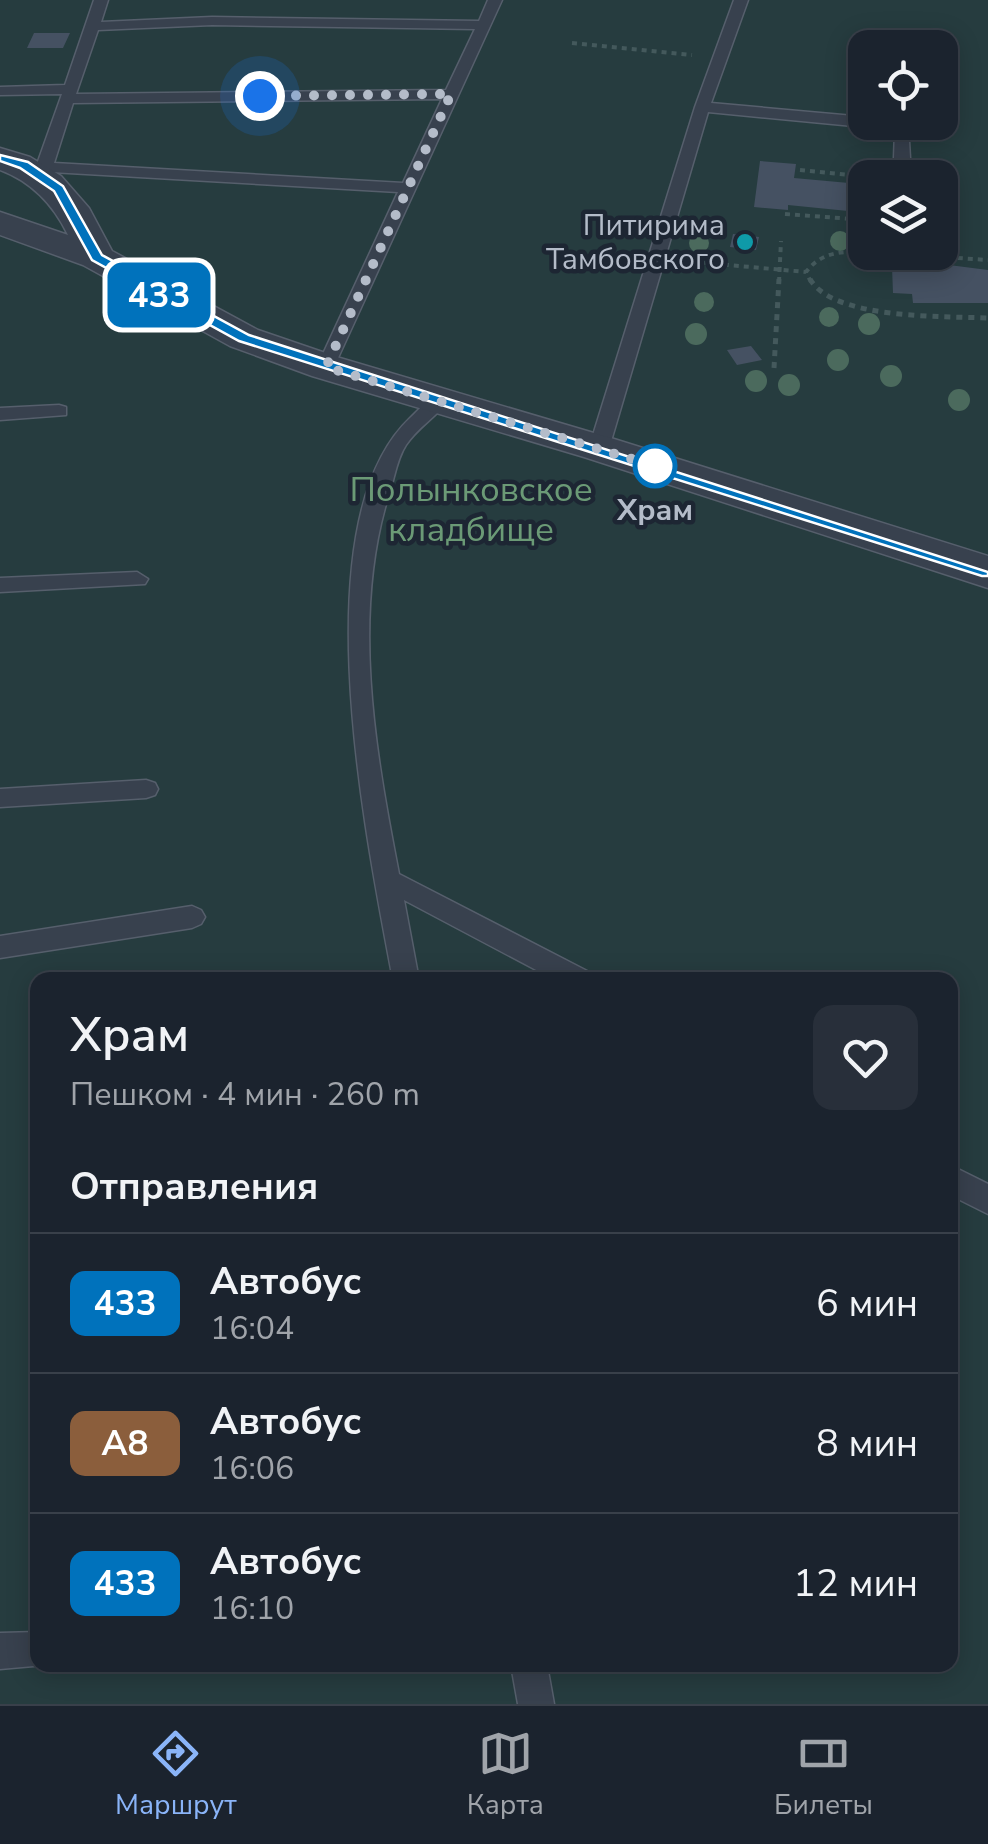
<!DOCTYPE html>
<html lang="ru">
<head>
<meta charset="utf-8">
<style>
	:root { --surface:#1b232e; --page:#282f3a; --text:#f1f3f6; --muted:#a0a4aa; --line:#39404a; --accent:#8ab4f8 }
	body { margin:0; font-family:"Nunito Sans",sans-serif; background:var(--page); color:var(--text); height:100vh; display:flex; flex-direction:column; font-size:38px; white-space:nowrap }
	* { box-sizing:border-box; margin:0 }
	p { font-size:32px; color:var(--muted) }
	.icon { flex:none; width:55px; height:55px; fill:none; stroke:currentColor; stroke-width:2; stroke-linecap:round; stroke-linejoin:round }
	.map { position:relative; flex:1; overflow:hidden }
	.sheet { position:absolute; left:30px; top:972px; width:928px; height:700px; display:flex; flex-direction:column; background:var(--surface); border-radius:20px; box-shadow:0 5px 25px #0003,0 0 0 2px var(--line) }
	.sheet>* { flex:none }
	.badge { padding:0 20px; border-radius:15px; font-size:35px; line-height:65px }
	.tools { position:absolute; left:848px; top:30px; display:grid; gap:20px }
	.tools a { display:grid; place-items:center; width:110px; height:110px; border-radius:20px; background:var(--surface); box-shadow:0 5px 25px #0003,0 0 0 2px var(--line); font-size:50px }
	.you { position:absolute; width:50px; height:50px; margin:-25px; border:8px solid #fff; border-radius:50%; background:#1a73e8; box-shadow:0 0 0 15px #1a73e833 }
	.map>.badge { position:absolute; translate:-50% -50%; box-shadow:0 0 0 5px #fff }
	h2 { padding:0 40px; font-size:38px; line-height:90px }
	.round { display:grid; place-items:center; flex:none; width:105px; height:105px; border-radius:20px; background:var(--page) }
	.summary { display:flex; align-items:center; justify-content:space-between; height:170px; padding:0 40px }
	h1 { font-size:48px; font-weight:600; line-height:75px }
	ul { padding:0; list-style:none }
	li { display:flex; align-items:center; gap:30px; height:140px; padding:0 40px; border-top:2px solid var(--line) }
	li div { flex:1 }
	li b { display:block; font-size:38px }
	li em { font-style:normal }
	li .badge { min-width:110px; font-weight:700; text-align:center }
	.menu { display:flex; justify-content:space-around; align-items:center; height:140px; border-top:2px solid var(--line); background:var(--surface); font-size:28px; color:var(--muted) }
	.menu a { display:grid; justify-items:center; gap:5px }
	.menu .active { color:var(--accent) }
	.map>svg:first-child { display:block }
	.green { fill:#263c3f; fill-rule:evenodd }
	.building { fill:#455162 }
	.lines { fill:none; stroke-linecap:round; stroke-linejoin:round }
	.service-casing { stroke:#565f6c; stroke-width:3 }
	.tertiary-casing { stroke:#565f6c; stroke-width:3 }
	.path-far1 { stroke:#44595c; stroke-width:4; stroke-dasharray:5 5; stroke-linecap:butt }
	.path { stroke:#44595c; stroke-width:5; stroke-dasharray:6 6; stroke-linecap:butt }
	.service { fill:#38414e; fill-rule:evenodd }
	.tertiary { fill:#38414e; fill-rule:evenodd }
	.tree { fill:#4b6a5d }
	.line { fill:#0072bc; stroke:#fff; stroke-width:2.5 }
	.walk { stroke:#b4bcc9; stroke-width:10; stroke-dasharray:0 18 }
	.culture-dot { fill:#0f9aa8; stroke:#1d2633; stroke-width:4 }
	.stop-dot { fill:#fff; stroke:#0072bc; stroke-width:5 }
	.labels { text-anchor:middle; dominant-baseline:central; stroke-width:9; stroke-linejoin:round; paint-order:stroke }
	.far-poi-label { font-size:30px; fill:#b4bcc9; stroke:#1d2633; text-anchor:end }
	.far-stop-label { font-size:30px; font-weight:bold; fill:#b4bcc9; stroke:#1d2633 }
	.park-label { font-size:35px; fill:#6b9a76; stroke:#1d2633 }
</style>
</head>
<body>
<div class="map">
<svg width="988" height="1704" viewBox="0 0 988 1704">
	<rect width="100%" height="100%" fill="#242f3e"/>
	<!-- green -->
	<path class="green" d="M0,0h988v1704h-988zM865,48h75v74h-75zM865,178h75v74h-75zM38,980h912v685h-912z"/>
	<!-- building -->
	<path class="building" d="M34,33h36l-7,15h-36z
		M760,161l36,3 -2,14 66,6 -1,7h6v14l-7,-1v8l-70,-7v5l-34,-3z
		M733,234l26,3 -3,13 -26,-3z
		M910,260l78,10v33h-75l-1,-9 -19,-1 -1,-26 19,1z
		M751,346l11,14 -25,5 -10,-15z"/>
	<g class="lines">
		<defs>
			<path id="service" d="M94,0h14l-7,22 111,-5 267,4 9,-21h14l-170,371h-12l-3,-4 81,-175 -347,-20 -3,5h-12v-10l26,-73 -62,1v-8l65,-2zM212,25l263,4 -29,61 -370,4 22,-64zM442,99l-39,84 -349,-20 19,-60z
				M734,0h14l-37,103 154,14v5l43,1 2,35 -8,5 -8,-5 1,-28 -187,-18 -99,336 -3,4h-14l-3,-4 106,-341z
				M439,395l9,6c-12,16 -31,27 -42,44 -8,12 -11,29 -15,43 -41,123 -16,262 8,386l190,98 4,8h-38l-151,-80 15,80h-26c-25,-135 -94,-457 17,-562 9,-8 17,-19 29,-23z
				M59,405l7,2v8l-66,5v-12z
				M137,572l11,7 -3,5 -145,8v-14z
				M146,780l9,3 3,6 -3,6 -9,3 -146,9v-18z
				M192,906l9,4 4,7 -4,7 -9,4 -192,30v-22z
				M950,1165l38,19v30l-38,-19z
				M38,1632v33h7l-45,4v-36z
				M511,1665h36l7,39h-36z"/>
			<path id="tertiary" d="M0,148l30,9 31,19 28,32 23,43 146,79 82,28 274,81 374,117v32l-404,-131 -272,-81 -82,-30 -147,-81 -83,-30v-23l68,23c-15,-31 -36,-53 -68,-65z"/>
		</defs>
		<!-- service casing -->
		<use href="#service" class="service-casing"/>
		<!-- tertiary casing -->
		<use href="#tertiary" class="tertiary-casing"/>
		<!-- path-far1 -->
		<path class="path-far1" d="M572,43l120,12
			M800,170l79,8
			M785,214l80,6
			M868,252l120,8
			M684,261l122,11
			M779,282l2,-41
			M811,282l-5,-10c15,-20 36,-21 59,-20"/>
		<!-- path -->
		<path class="path" d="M810,279c23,41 135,37 178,39
			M774,368l5,-89"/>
		<!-- service -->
		<use href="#service" class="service"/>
		<!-- tertiary -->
		<use href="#tertiary" class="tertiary"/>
	</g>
	<!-- trees -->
	<g class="tree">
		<circle cx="840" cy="241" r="10"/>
		<circle cx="699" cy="243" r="10"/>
		<circle cx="704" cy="302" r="10"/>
		<circle cx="829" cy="317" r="10"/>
		<circle cx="869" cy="324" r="11"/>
		<circle cx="696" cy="334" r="11"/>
		<circle cx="838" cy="360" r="11"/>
		<circle cx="891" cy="376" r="11"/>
		<circle cx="756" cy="381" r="11"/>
		<circle cx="789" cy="385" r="11"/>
		<circle cx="959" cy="400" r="11"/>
	</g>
	<!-- line -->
	<path class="line" d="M0,155l28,7 35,24 39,69 147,80 739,237v4h-6l-743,-235 -147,-81 -38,-69 -34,-23 -20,-7z"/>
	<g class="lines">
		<!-- walk -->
		<path class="walk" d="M260,96l191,-2 -125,273 329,99"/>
	</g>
	<!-- markers -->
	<circle class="culture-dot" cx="745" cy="242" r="10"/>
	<circle class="stop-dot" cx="655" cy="466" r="20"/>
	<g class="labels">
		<!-- far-poi labels -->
		<g class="far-poi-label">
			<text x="725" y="225">Питирима<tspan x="725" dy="34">Тамбовского</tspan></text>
		</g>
		<!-- far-stop labels -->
		<g class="far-stop-label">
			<text x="655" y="510">Храм</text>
		</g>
		<!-- park labels -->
		<g class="park-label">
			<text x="471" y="489">Полынковское<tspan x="471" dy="40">кладбище</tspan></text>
		</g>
	</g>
</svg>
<div class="tools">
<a><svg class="icon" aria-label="locate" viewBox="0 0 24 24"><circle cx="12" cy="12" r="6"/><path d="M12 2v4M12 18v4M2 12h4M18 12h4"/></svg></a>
<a><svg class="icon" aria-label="layers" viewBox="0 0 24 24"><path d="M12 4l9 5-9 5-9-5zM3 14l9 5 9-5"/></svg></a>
</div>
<div class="you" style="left:260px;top:96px"></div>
<b class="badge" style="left:159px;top:295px;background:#0072bc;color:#fff">433</b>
<section class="sheet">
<div class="summary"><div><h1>Храм</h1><p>Пешком · 4 мин · 260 m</p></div><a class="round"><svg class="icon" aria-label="heart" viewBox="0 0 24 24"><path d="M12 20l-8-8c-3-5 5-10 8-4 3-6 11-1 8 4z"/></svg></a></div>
<h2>Отправления</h2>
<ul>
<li><span class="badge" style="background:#0072bc;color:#fff">433</span><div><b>Автобус</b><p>16:04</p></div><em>6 мин</em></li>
<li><span class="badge" style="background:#8b5e3c;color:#fff">А8</span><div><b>Автобус</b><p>16:06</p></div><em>8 мин</em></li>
<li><span class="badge" style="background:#0072bc;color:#fff">433</span><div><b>Автобус</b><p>16:10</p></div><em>12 мин</em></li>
</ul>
</section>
</div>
<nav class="menu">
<a class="active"><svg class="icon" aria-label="directions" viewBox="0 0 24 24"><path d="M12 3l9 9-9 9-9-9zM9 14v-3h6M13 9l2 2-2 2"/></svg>Маршрут</a>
<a><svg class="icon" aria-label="map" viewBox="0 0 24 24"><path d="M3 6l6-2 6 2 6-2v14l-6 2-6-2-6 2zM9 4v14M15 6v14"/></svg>Карта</a>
<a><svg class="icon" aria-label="tickets" viewBox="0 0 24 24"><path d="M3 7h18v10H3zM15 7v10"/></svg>Билеты</a>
</nav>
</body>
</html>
